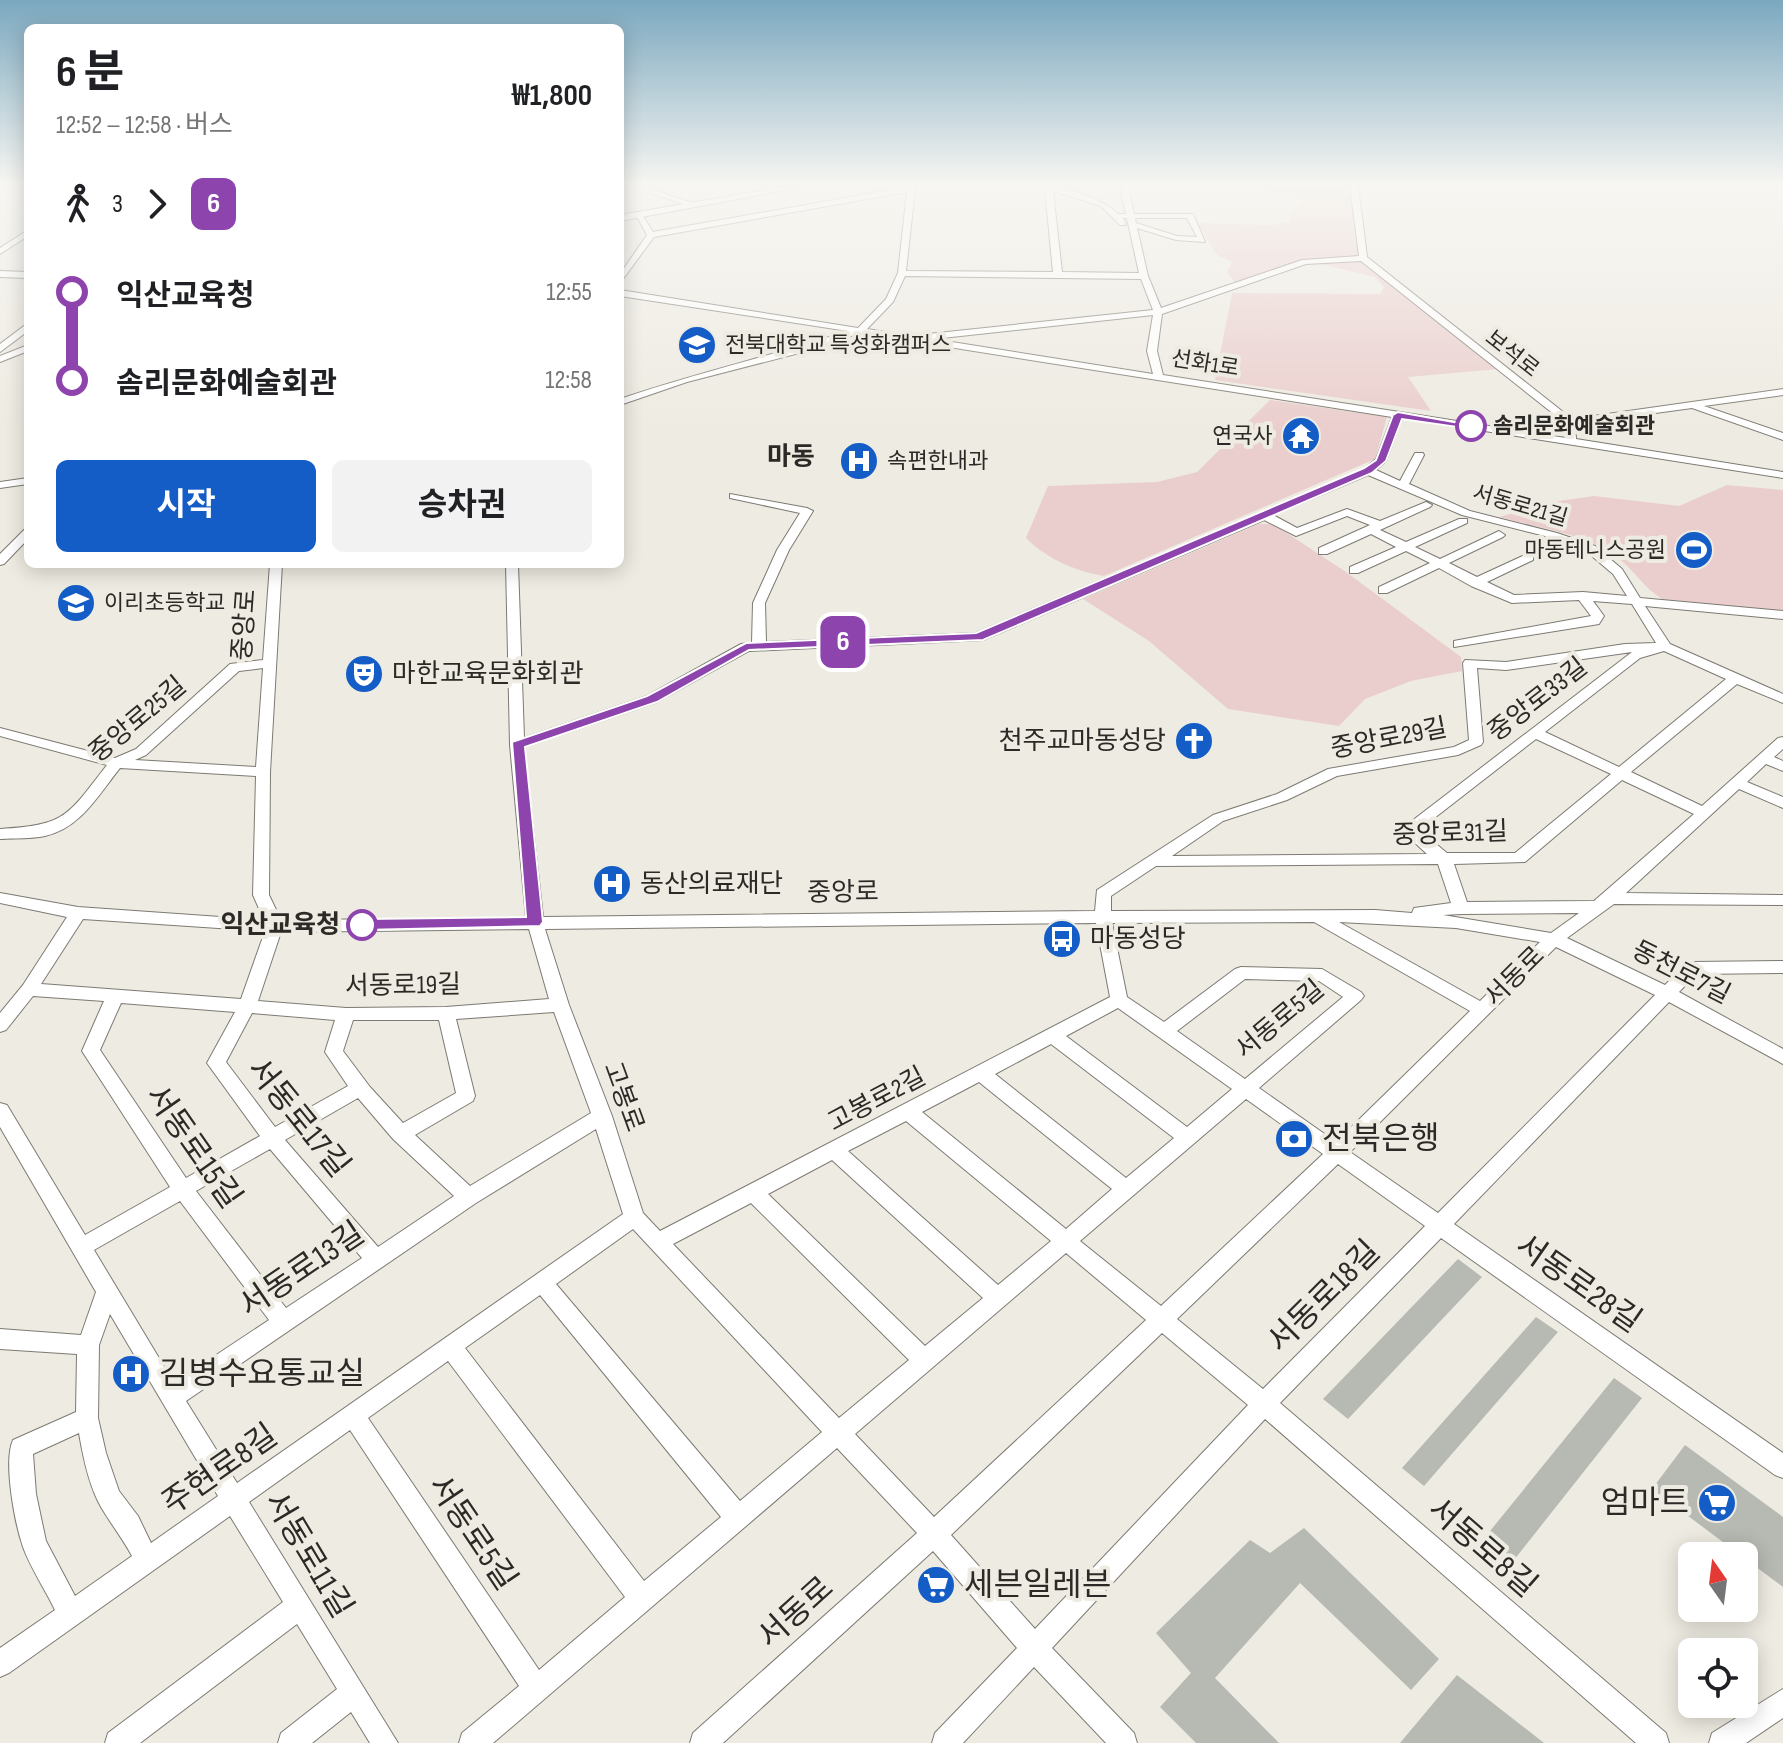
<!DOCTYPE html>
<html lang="ko">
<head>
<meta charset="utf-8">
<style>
	:root { --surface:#fff; --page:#f2f2f2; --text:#202124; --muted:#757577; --accent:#145dc7 }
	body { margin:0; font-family:"Sofia Sans Condensed","Noto Sans KR",sans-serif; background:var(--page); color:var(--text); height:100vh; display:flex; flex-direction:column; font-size:30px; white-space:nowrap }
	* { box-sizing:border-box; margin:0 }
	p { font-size:26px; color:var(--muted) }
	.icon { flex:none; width:44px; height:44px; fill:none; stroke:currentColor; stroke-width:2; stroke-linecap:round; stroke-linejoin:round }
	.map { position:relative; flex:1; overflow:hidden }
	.panel { position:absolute; left:24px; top:24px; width:600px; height:544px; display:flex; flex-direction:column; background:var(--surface); border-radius:12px; box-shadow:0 4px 20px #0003 }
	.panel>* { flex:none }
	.badge { padding:0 16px; border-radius:12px; font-size:28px; line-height:52px }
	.needle { width:52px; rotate:346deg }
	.buttons { position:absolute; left:1678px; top:1542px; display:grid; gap:16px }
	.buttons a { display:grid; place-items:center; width:80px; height:80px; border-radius:12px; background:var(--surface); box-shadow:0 4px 20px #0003; font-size:40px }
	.map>.badge { position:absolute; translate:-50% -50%; box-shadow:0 0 0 4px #fff }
	.legs { display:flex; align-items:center; gap:12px; height:88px; padding:0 32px; font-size:26px }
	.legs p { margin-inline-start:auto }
	.headline { display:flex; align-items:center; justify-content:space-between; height:136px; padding:0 32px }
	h1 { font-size:44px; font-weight:700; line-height:60px }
	.button { display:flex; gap:16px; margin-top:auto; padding:16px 32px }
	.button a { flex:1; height:92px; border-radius:12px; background:var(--accent); color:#fff; font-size:32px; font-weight:700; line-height:92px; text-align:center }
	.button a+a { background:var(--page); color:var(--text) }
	ul { padding:0 32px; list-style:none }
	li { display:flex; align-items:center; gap:28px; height:88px; font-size:30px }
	li i { display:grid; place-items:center; width:12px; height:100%; margin:0 10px; background:currentColor }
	li i::after { content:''; width:20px; height:20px; margin:-10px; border:6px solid; border-radius:50%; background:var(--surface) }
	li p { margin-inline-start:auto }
	li:first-child i { background:linear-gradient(#0000 50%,currentColor 0) }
	li:last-child i { background:linear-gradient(currentColor 50%,#0000 0) }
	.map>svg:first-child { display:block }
	.green { fill:#eacecd }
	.building { fill:#b7bab2 }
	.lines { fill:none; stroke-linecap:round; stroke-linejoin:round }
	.minor-casing { stroke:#7d7a73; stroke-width:2 }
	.major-casing { stroke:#7d7a73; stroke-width:2 }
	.minor { fill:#fff; fill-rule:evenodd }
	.major { fill:#fff; fill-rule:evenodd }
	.line-1 { fill:#8e44ad; stroke:#fff; stroke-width:2 }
	.stop-1-dot { fill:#fff; stroke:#8e44ad; stroke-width:4 }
	.labels { text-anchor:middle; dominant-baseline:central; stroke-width:8; stroke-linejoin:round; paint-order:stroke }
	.far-poi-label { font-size:22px; fill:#2c2a27; stroke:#eeebe2; text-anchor:start }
	.far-street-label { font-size:22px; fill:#2c2a27; stroke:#eeebe2 }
	.far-stop-label { font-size:22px; font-weight:bold; fill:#2c2a27; stroke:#eeebe2; text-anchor:start }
	.far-quarter-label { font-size:26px; font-weight:bold; fill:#2c2a27; stroke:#eeebe2 }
	.street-label { font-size:26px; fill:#2c2a27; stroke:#eeebe2 }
	.poi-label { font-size:26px; fill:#2c2a27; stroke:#eeebe2; text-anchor:start }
	.stop-label { font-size:26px; font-weight:bold; fill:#2c2a27; stroke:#eeebe2; text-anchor:end }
	.near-street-label { font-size:32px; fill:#2c2a27; stroke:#eeebe2 }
	.near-poi-label { font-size:32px; fill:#2c2a27; stroke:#eeebe2; text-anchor:start }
</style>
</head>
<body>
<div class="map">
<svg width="1783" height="1743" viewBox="0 0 1783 1743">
	<rect width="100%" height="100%" fill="#eeebe2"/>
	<!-- green -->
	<path class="green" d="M1244,185h107l8,72 -59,3 -64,24 -9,-12 5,-10 -15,-7 -20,-32 72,2 20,-3 3,-10 13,-13z
		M1362,260l137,109 -91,8 23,34 -216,-31 17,-87 148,1 4,-7 -9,-10 -59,-14z
		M1270,400l117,17 -12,42 -271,117c-29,-5 -57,-17 -78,-38l22,-52 109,-4 40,-10z
		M1727,485l56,5v122l-121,-13c-18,-11 -28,-29 -45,-42 -31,-24 -81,-29 -118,-40l60,-16 35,-5 85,10z
		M1259,524h14l73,48 115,85 1,14 -51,10 -46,18 -26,27 -111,-17 -79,-68 -66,-42z"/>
	<!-- building -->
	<path class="building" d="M1458,1259l24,18 -134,142 -25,-20z
		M1536,1317l22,15 -134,154 -22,-18z
		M1614,1378l28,20 -128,162 -28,-24z
		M1685,1445l98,72v70l-131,-98z
		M1304,1528l135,131 -28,31 -111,-107 -85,95 64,65h-83l-36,-36 31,-34 -35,-40 94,-93 20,13z
		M1457,1675l87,68h-144z"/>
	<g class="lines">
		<defs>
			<path id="minor" d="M627,185h11l61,20 -7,2z
				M907,185h8v4l-9,82 147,1 -8,-83 -10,-4c24,0 66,12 83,29h8l-6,-29h8l6,29h59l12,28 -29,-2 -39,-12 11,48 13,32 141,-48 57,-4 -9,-71h8l9,72 205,162 211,-30v6l-79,11 79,27v7l-91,-32 -117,16 1,15 207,33v6l-381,-60 -16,43 -10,9 24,11 15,-28h8l1,2 -15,29 61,27 87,22 38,13 27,23 18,29 143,13v8l-138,-13 25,38 113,50v9l-46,-19 -106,88 71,34 76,-68 5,-1v12l-9,8 9,4v10l-17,-7 -19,18 36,15v11l-44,-19 -113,104 157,2v10l-169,-1 -47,34 98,47 21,-21 6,-2 91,-1v12l-87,1 -17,18 104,57v15l-114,-62 -215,222 329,229v25l-8,-3 -334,-237 -161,165 386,330 3,10h-33l-371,-324 -213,229 82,85 3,10h-31l-72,-76 -71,76h-31l3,-10 82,-85 -84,-97 -210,192h-33l3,-10 224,-200 -80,-85 -344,295h-34l3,-10 57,-47 -169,-256 -101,72 149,241h-28l-19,-31 -39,31h-34l3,-10 56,-44 -40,-65 -157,119h-35l3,-10 175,-131 -53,-86 -221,157 -9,4v-29l55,-38c-10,-21 -24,-41 -32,-63 -8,-23 -20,-85 -10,-107l63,-28 1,-58 -77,-5v-20l81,6 15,-43 -96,-165v-24l7,2 78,130 85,-48 -88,-136 22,-50 -71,-5 -27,34 -6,2v-19l23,-28 44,-68 -67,-14v-10l78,14 186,13 -11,-25 3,-119 -136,-8c-21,26 -39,60 -75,68 -14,3 -30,2 -45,3v-10c67,-4 67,-13 107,-64l-107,-29v-8l115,30 21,-9 94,-85 33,-4 7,-96h12l-12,208 -1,123 12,25 245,-2 -16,-173 -4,-181h12l6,174 123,-42 94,-52 11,-1 1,-40 24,-53 23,-37 -70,-15v-4l77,14 6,3 -24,39 -24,53 1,39 210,-9 388,-164 12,-10 16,-42 -532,-84 -53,18 -120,31 -67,23v-6c75,-26 152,-43 228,-68l-228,-35v-6l238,38 28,-29 12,-26 9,-81 -253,45 -34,46v-9l27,-39 -12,-22h6l12,19 254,-45zM1053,191l48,15 19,19h6l-3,-7h4l12,55 -77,-1zM1135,218h52l10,19 -20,-1 -41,-13zM1361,261l204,162 1,15 -403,-63 -6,-24 5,-37 144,-50zM905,276l236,3 12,31 -225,24 -4,4 -57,-9 26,-27zM1153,315l-6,36 6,23 -220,-35zM1368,475l94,40 87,22 38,15 26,22 14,22 -44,-4 -69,3 -27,-13 46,-22v-6l-4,-1 -52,24 -28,-14 54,-26 2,-2 -6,-4 -59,28 -25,-12 52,-24v-4h-8l-53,23 -26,-12 50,-23 2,-2 -6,-3 -46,19 -33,-12 -50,19 -24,-13zM1347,516l23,9 -51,23v6h8l44,-20 25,13 -46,20v6h8l48,-22 24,12 -51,24v6h8l52,-25 32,18 41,17 67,-3 12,16 -132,24 -5,1v6l145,-23 5,-8 -11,-15 39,3 24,39 -31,1 -119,18 -41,-2 -2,3 6,77 -15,7 -126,22 -51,25 -64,21 -116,75 -2,21 -552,6 -19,-170 133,-45 92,-51 234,-11 281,-120 32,16zM1664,651l62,28 -107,88 -74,-35 95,-74zM1632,652l-228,175 -3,3 3,3 23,21 -255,2 51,-35 64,-21 50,-24 121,-21 23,-10 2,-3 -6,-74 29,2zM263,668l-7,99 -121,-7 11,-5 93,-84zM1536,739l75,35 -96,79h-68l-28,-23zM1622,780l72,34 -100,87 -127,1 -13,-38 71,-2zM1438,864l13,39 -37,5 -2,5 -37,-3 -264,1v-15l45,-30zM1579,913l-28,20 -108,-18 18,-1zM83,919l182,12 -24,68 -200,-15zM1314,922l156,89 -134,131 -77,-54 102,-88 3,-4 -3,-4 -39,-23 -81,-2 -6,2 -71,53 -37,-25 -15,-74zM1339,922l117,6 84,14 -60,59zM1096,923l14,74 -450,234 -17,-18 -31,-97 -43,-111 -24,-76zM529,929l20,70 -103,8 -100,1 -88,-7 23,-69zM1556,947l99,48 -217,218 -88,-61zM1245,979l74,2 24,16 -98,82 -68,-48zM121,1003l114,9 -28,51 53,73 -74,42 -86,-128zM1118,1008l114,81 -45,38 -121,-91zM554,1012l37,101 -121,73 -55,-51 58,-34 2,-5 -19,-77zM252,1013l83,7 -10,32 23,34 -73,41 -49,-65zM353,1020h86l17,73 -53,30 -33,-36 -27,-36zM1051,1044l123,94 -48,40 -131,-104zM979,1082l133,107 -46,40 -144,-117zM358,1098l35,41 61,57 -76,51 -93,-107zM1246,1099l77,55 -162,152 -81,-65zM906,1121l145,120 -53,44 -150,-134zM596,1129l27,85 -386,269 -51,-82 290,-198zM270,1149l92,109 -76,50 -90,-117zM832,1160l151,138 -58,48 -157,-152zM1338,1164l87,62 -162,163 -86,-70zM180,1201l89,119 -95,63 -80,-133zM751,1203l158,157 -70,58 -166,-174zM633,1229l189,203 -82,69 -184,-217zM1066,1253l80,67 -212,197 -79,-83zM540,1295l181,222 -77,64 -179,-233zM110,1314l108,182 -67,47 -13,-27 -19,-25 -13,-38 -8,-35 1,-73zM1162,1333l86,72 -213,224 -84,-94zM448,1361l177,236 -86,73 -171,-252zM79,1433c4,24 10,53 22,74 10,17 22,32 31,49l-57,40 -29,-55 -10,-47 -3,-40z
				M28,230v6l-28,18v-6z
				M28,323v8l-28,21v-8z
				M28,345v6l-28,11v-6z
				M28,478v6l-28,4v-6z
				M28,528v11l-24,25 -4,1v-11l24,-24z
				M1783,1689v29l-37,25h-37l3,-10z"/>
			<path id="major" d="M794,185h19l-193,36v-6z
				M0,271l28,1v6l-28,-1z"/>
		</defs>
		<!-- minor casing -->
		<use href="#minor" class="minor-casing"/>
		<!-- major casing -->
		<use href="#major" class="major-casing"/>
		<!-- minor -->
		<use href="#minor" class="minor"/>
		<!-- major -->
		<use href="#major" class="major"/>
	</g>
	<!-- sky -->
	<linearGradient id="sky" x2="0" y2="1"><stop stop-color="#7ba8bf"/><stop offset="0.43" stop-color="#f7f6f2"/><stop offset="1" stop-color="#f7f6f2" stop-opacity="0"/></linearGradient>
	<rect width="1783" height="429" fill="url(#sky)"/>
	<!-- line-1 -->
	<path class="line-1" d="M1398,412l78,14 -5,3 -69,-10 -16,42 -14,12 -389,167 -234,10 -92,52 -132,45 18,175 -3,4 -178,4 -9,-5 9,-6 164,-2 -14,-175 135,-46 99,-53 230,-10 388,-165 12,-8 17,-45z"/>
	<!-- icons -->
	<defs>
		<symbol id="university-disc" viewBox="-11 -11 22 22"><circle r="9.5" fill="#145dc7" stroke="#eeebe2"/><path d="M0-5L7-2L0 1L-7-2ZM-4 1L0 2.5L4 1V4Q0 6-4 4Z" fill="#fff"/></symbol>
		<symbol id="temple-disc" viewBox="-11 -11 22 22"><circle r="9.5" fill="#145dc7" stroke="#eeebe2"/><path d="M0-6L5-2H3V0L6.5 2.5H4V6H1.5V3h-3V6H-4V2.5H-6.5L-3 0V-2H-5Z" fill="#fff"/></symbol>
		<symbol id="hospital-disc" viewBox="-11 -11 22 22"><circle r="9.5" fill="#145dc7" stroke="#eeebe2"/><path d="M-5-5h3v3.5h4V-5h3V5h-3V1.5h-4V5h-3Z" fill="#fff"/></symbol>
		<symbol id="stadium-disc" viewBox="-11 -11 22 22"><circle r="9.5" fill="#145dc7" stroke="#eeebe2"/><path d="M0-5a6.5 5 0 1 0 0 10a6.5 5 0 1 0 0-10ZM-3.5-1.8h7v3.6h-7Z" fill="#fff"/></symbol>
		<symbol id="school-disc" viewBox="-11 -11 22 22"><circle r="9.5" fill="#145dc7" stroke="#eeebe2"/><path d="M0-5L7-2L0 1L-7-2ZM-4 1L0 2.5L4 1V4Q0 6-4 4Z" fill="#fff"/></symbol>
		<symbol id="theatre-disc" viewBox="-11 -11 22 22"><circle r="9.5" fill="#145dc7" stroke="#eeebe2"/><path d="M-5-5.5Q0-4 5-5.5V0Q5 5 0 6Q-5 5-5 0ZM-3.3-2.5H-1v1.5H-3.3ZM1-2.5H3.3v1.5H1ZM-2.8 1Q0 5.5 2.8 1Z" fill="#fff"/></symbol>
		<symbol id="church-disc" viewBox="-11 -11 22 22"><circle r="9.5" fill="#145dc7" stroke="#eeebe2"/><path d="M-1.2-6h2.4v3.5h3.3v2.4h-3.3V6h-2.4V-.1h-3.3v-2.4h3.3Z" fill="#fff"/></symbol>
		<symbol id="bus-disc" viewBox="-11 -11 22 22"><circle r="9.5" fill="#145dc7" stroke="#eeebe2"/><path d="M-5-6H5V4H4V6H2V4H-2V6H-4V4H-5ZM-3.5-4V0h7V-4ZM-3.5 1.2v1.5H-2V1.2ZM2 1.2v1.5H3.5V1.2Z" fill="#fff"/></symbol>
		<symbol id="bank-disc" viewBox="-11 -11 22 22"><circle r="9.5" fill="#145dc7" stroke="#eeebe2"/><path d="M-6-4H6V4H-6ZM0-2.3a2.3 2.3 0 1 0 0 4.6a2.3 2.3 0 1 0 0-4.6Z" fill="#fff"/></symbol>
		<symbol id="supermarket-disc" viewBox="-11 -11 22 22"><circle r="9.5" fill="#145dc7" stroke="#eeebe2"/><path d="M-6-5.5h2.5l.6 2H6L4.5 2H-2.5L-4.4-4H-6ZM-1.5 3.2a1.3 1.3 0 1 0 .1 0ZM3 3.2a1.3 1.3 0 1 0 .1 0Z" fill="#fff"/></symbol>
	</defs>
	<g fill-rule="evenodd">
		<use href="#university-disc" x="675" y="323" width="44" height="44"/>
		<use href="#temple-disc" x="1279" y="414" width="44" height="44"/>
		<use href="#hospital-disc" x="837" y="439" width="44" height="44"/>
		<use href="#stadium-disc" x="1672" y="528" width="44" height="44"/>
		<use href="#school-disc" x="54" y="581" width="44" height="44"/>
		<use href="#theatre-disc" x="342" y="652" width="44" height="44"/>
		<use href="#church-disc" x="1172" y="719" width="44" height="44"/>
		<use href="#hospital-disc" x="590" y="862" width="44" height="44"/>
		<use href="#bus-disc" x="1040" y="917" width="44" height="44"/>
		<use href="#bank-disc" x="1272" y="1117" width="44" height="44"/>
		<use href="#hospital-disc" x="109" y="1352" width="44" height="44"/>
		<use href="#supermarket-disc" x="1695" y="1481" width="44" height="44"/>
		<use href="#supermarket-disc" x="914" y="1563" width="44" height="44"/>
	</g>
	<!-- markers -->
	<g class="stop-1-dot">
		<circle cx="1471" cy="426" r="14"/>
		<circle cx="362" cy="925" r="14"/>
	</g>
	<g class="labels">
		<!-- far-poi labels -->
		<g class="far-poi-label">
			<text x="725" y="345">전북대학교 특성화캠퍼스</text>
			<text x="1273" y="436" text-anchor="end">연국사</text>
			<text x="887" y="461">속편한내과</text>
			<text x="1666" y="550" text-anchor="end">마동테니스공원</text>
			<text x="104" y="603">이리초등학교</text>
		</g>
		<!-- far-street labels -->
		<g class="far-street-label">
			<text transform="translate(1512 354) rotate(38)">보석로</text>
			<text transform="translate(1205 364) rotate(9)">선화1로</text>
			<text transform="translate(1520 506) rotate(16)">서동로21길</text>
		</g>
		<!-- far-stop labels -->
		<g class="far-stop-label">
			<text x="1493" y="426">솜리문화예술회관</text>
		</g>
		<!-- far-quarter labels -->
		<g class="far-quarter-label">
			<text x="791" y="457">마동</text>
		</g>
		<!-- street labels -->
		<g class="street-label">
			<text transform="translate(245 625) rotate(-86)">중앙로</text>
			<text transform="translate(1538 700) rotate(-38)">중앙로33길</text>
			<text transform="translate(138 720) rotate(-40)">중앙로25길</text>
			<text transform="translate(1389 739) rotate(-11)">중앙로29길</text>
			<text transform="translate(1450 834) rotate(-2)">중앙로31길</text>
			<text transform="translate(843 893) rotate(-1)">중앙로</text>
			<text transform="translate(1681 973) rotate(27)">동천로7길</text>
			<text transform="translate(1515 977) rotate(-45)">서동로</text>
			<text transform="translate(403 986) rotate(-1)">서동로19길</text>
			<text transform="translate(1280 1020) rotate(-40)">서동로5길</text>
			<text transform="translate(623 1097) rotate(70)">고봉로</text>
			<text transform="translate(877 1100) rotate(-28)">고봉로2길</text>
		</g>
		<!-- poi labels -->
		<g class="poi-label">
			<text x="392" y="674">마한교육문화회관</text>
			<text x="1166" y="741" text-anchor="end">천주교마동성당</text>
			<text x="640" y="884">동산의료재단</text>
			<text x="1090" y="939">마동성당</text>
		</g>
		<!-- stop labels -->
		<g class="stop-label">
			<text x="340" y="925">익산교육청</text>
		</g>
		<!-- near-street labels -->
		<g class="near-street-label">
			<text transform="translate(298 1118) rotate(51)">서동로17길</text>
			<text transform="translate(193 1147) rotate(55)">서동로15길</text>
			<text transform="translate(302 1270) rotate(-34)">서동로13길</text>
			<text transform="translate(1578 1284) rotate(35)">서동로28길</text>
			<text transform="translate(1324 1297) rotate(-45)">서동로18길</text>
			<text transform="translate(220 1470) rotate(-35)">주현로8길</text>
			<text transform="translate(472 1533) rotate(56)">서동로5길</text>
			<text transform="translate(1482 1548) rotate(41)">서동로8길</text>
			<text transform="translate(308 1555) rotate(59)">서동로11길</text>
			<text transform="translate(796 1613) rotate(-42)">서동로</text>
		</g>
		<!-- near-poi labels -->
		<g class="near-poi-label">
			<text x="1322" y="1139">전북은행</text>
			<text x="159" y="1374">김병수요통교실</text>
			<text x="1689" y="1503" text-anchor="end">엄마트</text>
			<text x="964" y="1585">세븐일레븐</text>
		</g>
	</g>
</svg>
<div class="buttons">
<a><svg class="needle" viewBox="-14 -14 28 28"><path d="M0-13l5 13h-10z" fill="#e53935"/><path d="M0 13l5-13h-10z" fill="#757577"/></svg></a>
<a><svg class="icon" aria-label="locate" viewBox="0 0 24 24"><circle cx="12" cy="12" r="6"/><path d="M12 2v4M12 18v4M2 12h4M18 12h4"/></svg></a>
</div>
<b class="badge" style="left:843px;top:642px;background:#8e44ad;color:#fff">6</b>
<section class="panel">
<div class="headline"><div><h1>6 분</h1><p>12:52 – 12:58 · 버스</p></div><b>₩1,800</b></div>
<div class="legs"><svg class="icon" aria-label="walk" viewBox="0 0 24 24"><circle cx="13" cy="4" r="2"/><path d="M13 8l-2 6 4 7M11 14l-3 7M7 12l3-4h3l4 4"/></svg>3<svg class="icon" aria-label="forward" viewBox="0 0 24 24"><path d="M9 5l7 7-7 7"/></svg><b class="badge" style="background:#8e44ad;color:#fff">6</b></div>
<ul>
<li><i style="color:#8e44ad"></i><b>익산교육청</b><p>12:55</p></li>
<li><i style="color:#8e44ad"></i><b>솜리문화예술회관</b><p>12:58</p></li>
</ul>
<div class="button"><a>시작</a><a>승차권</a></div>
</section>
</div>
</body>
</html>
